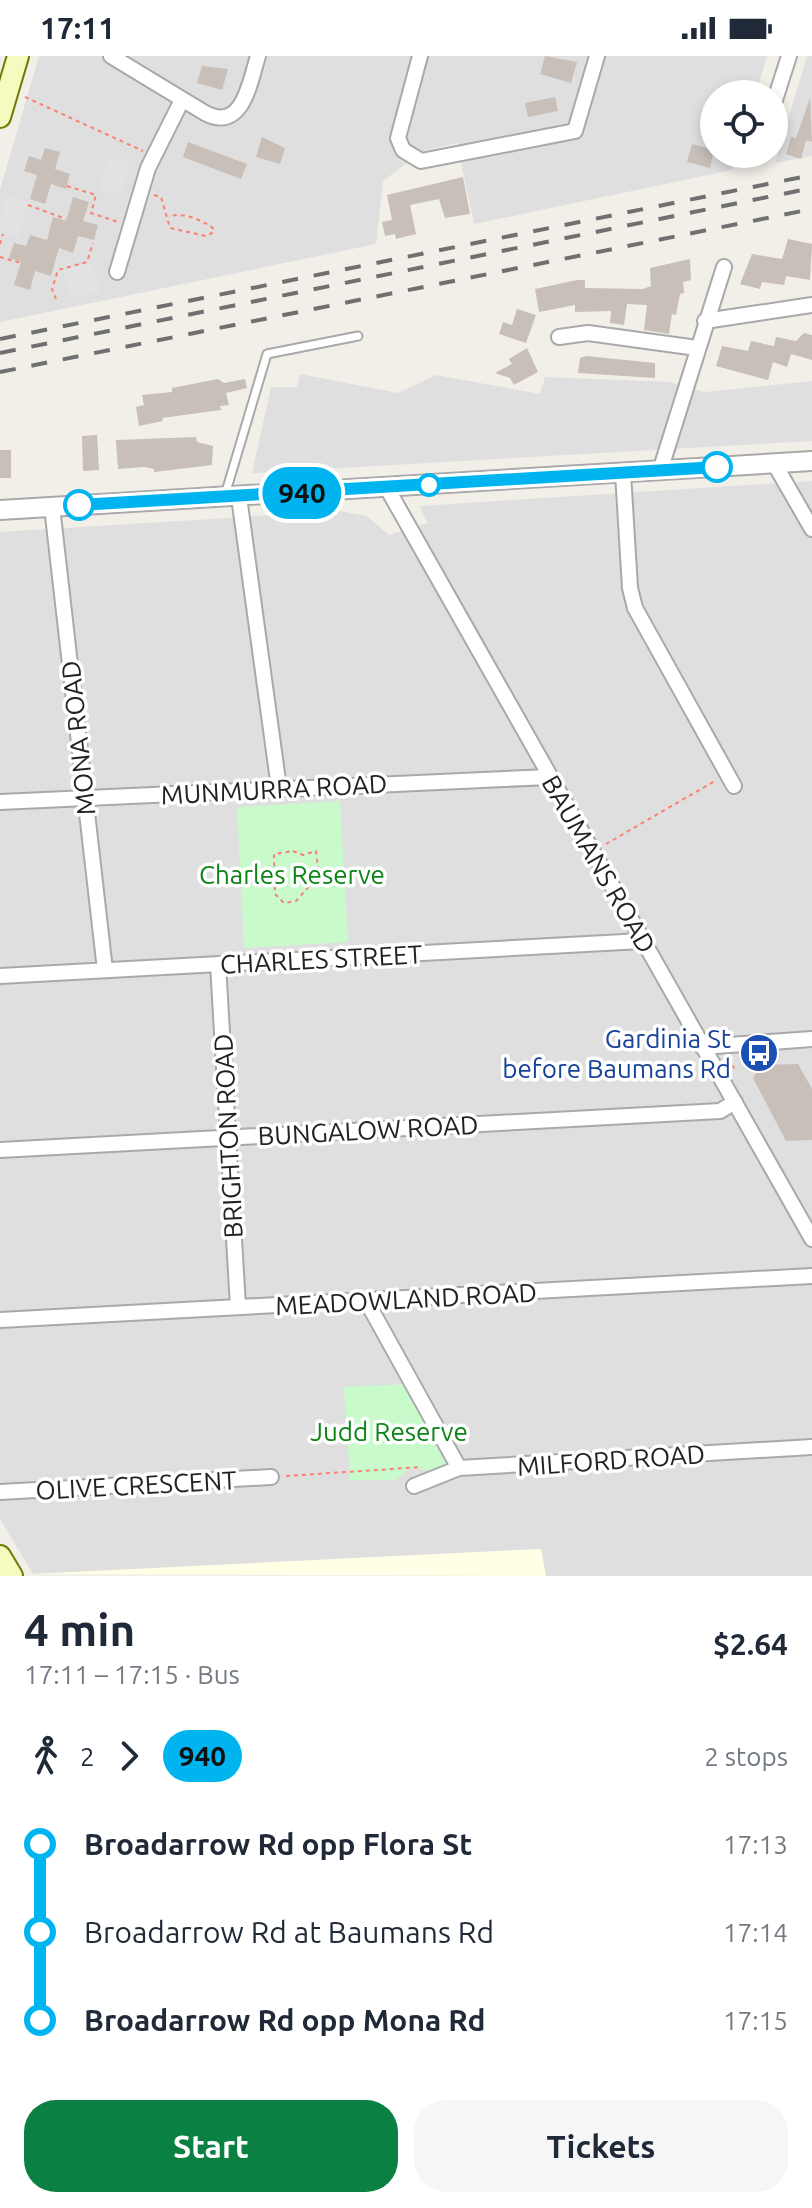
<!DOCTYPE html>
<html lang="en">
<head>
<meta charset="utf-8">
<style>
	:root { --surface:#fff; --page:#f6f6f7; --text:#1f2937; --muted:#747a83; --accent:#0b8043 }
	body { margin:0; font-family:Ubuntu,sans-serif; background:var(--page); color:var(--text); height:100vh; display:flex; flex-direction:column; font-size:30px; white-space:nowrap }
	* { box-sizing:border-box; margin:0 }
	p { font-size:26px; color:var(--muted) }
	.icon { flex:none; width:44px; height:44px; fill:none; stroke:currentColor; stroke-width:2; stroke-linecap:round; stroke-linejoin:round }
	.map { position:relative; height:1520px; overflow:hidden }
	.sheet { display:flex; flex-direction:column; background:var(--surface); flex:1 }
	.sheet>* { flex:none }
	.badge { padding:0 16px; border-radius:26px; font-size:28px; line-height:52px }
	.buttons { position:absolute; left:700px; top:24px; display:grid; gap:16px }
	.buttons a { display:grid; place-items:center; width:88px; height:88px; border-radius:50%; background:var(--surface); box-shadow:0 4px 12px #0003; font-size:40px }
	.map>.badge { position:absolute; translate:-50% -50%; box-shadow:0 0 0 4px #fff }
	.legs { display:flex; align-items:center; gap:12px; height:88px; padding:0 24px; font-size:26px }
	.legs p { margin-inline-start:auto }
	.head { display:flex; align-items:center; justify-content:space-between; height:136px; padding:0 24px }
	h1 { font-size:44px; font-weight:700; line-height:60px }
	.cta { display:flex; gap:16px; margin-top:auto; padding:16px 24px }
	.cta a { flex:1; height:92px; border-radius:32px; background:var(--accent); color:#fff; font-size:32px; font-weight:700; line-height:92px; text-align:center }
	.cta a+a { background:var(--page); color:var(--text) }
	ul { padding:0 24px; list-style:none }
	li { display:flex; align-items:center; gap:28px; height:88px; font-size:30px }
	li i { display:grid; place-items:center; width:12px; height:100%; margin:0 10px; background:currentColor }
	li i::after { content:''; width:20px; height:20px; margin:-10px; border:6px solid; border-radius:50%; background:var(--surface) }
	li p { margin-inline-start:auto }
	li:first-child i { background:linear-gradient(#0000 50%,currentColor 0) }
	li:last-child i { background:linear-gradient(currentColor 50%,#0000 0) }
	.status { display:flex; justify-content:space-between; align-items:center; height:56px; padding:0 40px; background:var(--surface); direction:ltr }
	.status svg { height:22px; fill:currentColor }
	.map>svg:first-child { display:block }
	.residential { fill:#e0dfdf }
	.education { fill:#ffffe5 }
	.park { fill:#c8facc }
	.parking { fill:#e2e2e2 }
	.building { fill:#c7bfb8 }
	.lines { fill:none; stroke-linecap:round; stroke-linejoin:round }
	.service-casing { stroke:#a9a9a9; stroke-width:11 }
	.minor-casing { stroke:#a9a9a9; stroke-width:18 }
	.tertiary-casing { stroke:#a9a9a9; stroke-width:22 }
	.secondary-casing { stroke:#707d05; stroke-width:24 }
	.path { stroke:#fa8072; stroke-width:2; stroke-dasharray:4 4; stroke-linecap:butt }
	.service { stroke:#fff; stroke-width:7 }
	.minor { stroke:#fff; stroke-width:14 }
	.tertiary { stroke:#fff; stroke-width:18 }
	.secondary { stroke:#f7fabf; stroke-width:20 }
	.rail { stroke:#707070; stroke-width:4; stroke-dasharray:16 16; stroke-linecap:butt }
	.line-1-casing { stroke:#fff; stroke-width:18 }
	.line-1 { stroke:#00b5ef; stroke-width:12 }
	.stop-1-dot { fill:#fff; stroke:#00b5ef; stroke-width:4 }
	.labels { text-anchor:middle; dominant-baseline:central; stroke-width:7; stroke-linejoin:round; paint-order:stroke }
	.street-label { font-size:26px; fill:#222; stroke:#fff }
	.park-label { font-size:26px; fill:#0c8416; stroke:#fff }
	.transit-label { font-size:26px; fill:#164399; stroke:#fff; text-anchor:end }
</style>
</head>
<body>
<div class="status"><b>17:11</b><svg viewBox="0 0 49 12"><path d="M0 12V9h3v3zM5 12V6h3v6zM10 12V3h3v9zM15 12V0h3v12zM26 1h20v11H26zM47 4h2v5h-2z"/></svg></div>
<div class="map">
<svg width="812" height="1520" viewBox="0 0 812 1520">
	<rect width="100%" height="100%" fill="#f2efe9"/>
	<!-- residential -->
	<path class="residential" d="M39,0h728l-11,38h-42v60h23l-5,16 -258,54 -17,-81 -34,8 -40,30 -7,63 -376,78v-132z
		M807,0h5v100l-37,7z
		M300,318l98,19 38,-18 104,19 5,-17 124,5 36,10 107,-11v60l-560,32 19,-86h26z
		M812,425v1095h-266l-6,-27 -507,25 -33,-55v-987l339,-21 28,5 22,19 39,-12 -9,-17z"/>
	<!-- education -->
	<path class="education" d="M541,1493l5,27 -513,-2z"/>
	<!-- park -->
	<path class="park" d="M340,745l8,141 -104,6 -7,-141z
		M409,1328l38,73 -3,10 -8,4 -28,-3 -12,12h-46l-6,-93z"/>
	<!-- parking -->
	<path class="parking" d="M109,101l22,6 -9,32 -22,-7z
		M4,139l24,8 -10,35 -18,-5z
		M93,207l7,29 -31,7 -6,-30z"/>
	<!-- building -->
	<path class="building" d="M545,0l32,6 -6,21 -31,-9z
		M202,10l26,3 -6,21 -25,-7z
		M555,41l3,14 -30,6 -3,-14z
		M810,42l2,44 -6,-2 -5,19 -15,-5 5,-17 5,1z
		M262,81l23,11 -5,16 -24,-7z
		M188,86l59,22 -6,15 -58,-22z
		M692,88l22,6 -4,18 -23,-6z
		M45,92l15,4 -5,17 15,5 -4,15 -15,-5 -6,20 -15,-5 7,-24 -13,-4 5,-15 12,4z
		M463,121l7,37 -25,4 -6,-19 -29,6 6,29 -20,5 -1,-5 -10,2 -3,-14 10,-2 -5,-25z
		M73,141l16,5 -6,19 15,4 -4,15 -16,-4 -5,17 -14,-5 -8,28 -16,-5 -5,19 -16,-5 7,-23 -12,-4 5,-15 12,3 4,-11 17,5 6,-23 13,4z
		M788,183l24,5 -2,36 -24,-4 -2,9 -22,-3 -2,7 -20,-5 12,-30 30,5z
		M690,203l1,21 -8,2 1,11 -4,1 -4,21 -4,-1 -3,20 -25,-4 3,-25 -20,-1 -3,21 -14,-2 1,-12 -36,1v-7l-36,7 -4,-23 42,-9h8v8l58,1 8,-3 -1,-18z
		M517,253l19,6 -10,28 -27,-9 4,-12 9,3z
		M804,277l8,2v25l-21,-6 -4,13 -14,-5 -5,18 -52,-14 6,-20 26,5 3,-10 23,5 2,-9 20,4z
		M527,292l11,24 -24,13 -4,-7 -15,-5 17,-9 -3,-5z
		M586,300l69,7v15l-77,-5 2,-15z
		M218,323l6,4 21,-4 2,9 -21,5 3,12 -9,1 1,4 -59,8 1,3 -24,5 -3,-19 8,-2 -2,-10 30,-3v-4z
		M97,379l2,35 -16,1 -1,-35z
		M196,381l1,5 16,4 -1,19 -58,7v-3l-9,-2 -27,2 -2,-29z
		M0,394h11v28h-11z
		M798,1008l14,25v51l-26,1 -33,-63 8,-13z"/>
	<g class="lines">
		<defs>
			<path id="service" d="M225,439l42,-141 91,-18"/>
			<path id="minor" d="M111,0l94,57c38,20 45,-32 53,-57
				M420,0l-22,82 5,12 18,11 154,-30 22,-75
				M774,47l15,-47
				M117,216l31,-104 34,-68
				M705,265l107,-16
				M559,281l29,-4 109,15
				M774,407l38,66
				M660,415l64,-204
				M623,417l7,115 5,20 99,178
				M387,432l425,751
				M239,441l40,291
				M52,451l53,463
				M0,746l549,-25
				M218,908l20,343
				M0,920l642,-35
				M702,991l110,-8
				M0,1094l720,-39 15,-9
				M367,1246l92,166
				M0,1264l812,-44
				M414,1430l45,-18 353,-21
				M0,1436l271,-15"/>
			<path id="tertiary" d="M0,454l812,-49"/>
			<path id="secondary" d="M0,61l18,-61
				M0,1500l12,20"/>
		</defs>
		<!-- service casing -->
		<use href="#service" class="service-casing"/>
		<!-- minor casing -->
		<use href="#minor" class="minor-casing"/>
		<!-- tertiary casing -->
		<use href="#tertiary" class="tertiary-casing"/>
		<!-- secondary casing -->
		<use href="#secondary" class="secondary-casing"/>
		<!-- path -->
		<path class="path" d="M25,41l118,54
			M67,130l29,9 -5,18 27,9
			M154,139l7,2 9,31 36,8 6,-3 2,-4c-11,-9 -33,-18 -45,-12
			M28,149l38,14
			M0,188l3,-10
			M0,201l21,6
			M56,243l-4,-10 6,-19 29,-8 6,-19
			M606,788l109,-63
			M293,795l10,4 13,-4 3,24 -23,26 -12,2 -9,-9 -1,-40z
			M711,972l2,3
			M732,1009l4,5
			M286,1420l136,-9"/>
		<!-- service -->
		<use href="#service" class="service"/>
		<!-- minor -->
		<use href="#minor" class="minor"/>
		<!-- tertiary -->
		<use href="#tertiary" class="tertiary"/>
		<!-- secondary -->
		<use href="#secondary" class="secondary"/>
		<!-- rail -->
		<path class="rail" d="M0,283l812,-164
			M0,297l812,-165
			M0,316l812,-163"/>
	</g>
	<g class="lines">
		<defs>
			<path id="line-1" d="M79,449l638,-38"/>
		</defs>
		<!-- line-1 casing -->
		<use href="#line-1" class="line-1-casing"/>
		<!-- line-1 -->
		<use href="#line-1" class="line-1"/>
	</g>
	<!-- icons -->
	<defs>
		<symbol id="bus-disc" viewBox="-11 -11 22 22"><circle r="9.5" fill="#1a4fb4" stroke="#fff"/><path d="M-5-6H5V4H4V6H2V4H-2V6H-4V4H-5ZM-3.5-4V0h7V-4ZM-3.5 1.2v1.5H-2V1.2ZM2 1.2v1.5H3.5V1.2Z" fill="#fff"/></symbol>
	</defs>
	<g fill-rule="evenodd">
		<use href="#bus-disc" x="737" y="975" width="44" height="44"/>
	</g>
	<!-- markers -->
	<g class="stop-1-dot">
		<circle cx="717" cy="411" r="14"/>
		<circle cx="429" cy="429" r="10"/>
		<circle cx="79" cy="449" r="14"/>
	</g>
	<g class="labels">
		<!-- street labels -->
		<g class="street-label">
			<text transform="translate(78 682) rotate(-96)">MONA ROAD</text>
			<text transform="translate(274 733) rotate(-3)">MUNMURRA ROAD</text>
			<text transform="translate(599 808) rotate(60)">BAUMANS ROAD</text>
			<text transform="translate(321 903) rotate(-3)">CHARLES STREET</text>
			<text transform="translate(368 1074) rotate(-3)">BUNGALOW ROAD</text>
			<text transform="translate(228 1080) rotate(-93)">BRIGHTON ROAD</text>
			<text transform="translate(406 1243) rotate(-3)">MEADOWLAND ROAD</text>
			<text transform="translate(611 1404) rotate(-4)">MILFORD ROAD</text>
			<text transform="translate(136 1429) rotate(-3)">OLIVE CRESCENT</text>
		</g>
		<!-- park labels -->
		<g class="park-label">
			<text x="292" y="818">Charles Reserve</text>
			<text x="389" y="1375">Judd Reserve</text>
		</g>
		<!-- transit labels -->
		<g class="transit-label">
			<text x="731" y="982">Gardinia St<tspan x="731" dy="30">before Baumans Rd</tspan></text>
		</g>
	</g>
</svg>
<div class="buttons">
<a><svg class="icon" aria-label="locate" viewBox="0 0 24 24"><circle cx="12" cy="12" r="6"/><path d="M12 2v4M12 18v4M2 12h4M18 12h4"/></svg></a>
</div>
<b class="badge" style="left:302px;top:437px;background:#00b5ef;color:#111">940</b>
</div>
<section class="sheet">
<div class="head"><div><h1>4 min</h1><p>17:11 – 17:15 · Bus</p></div><b>$2.64</b></div>
<div class="legs"><svg class="icon" aria-label="walk" viewBox="0 0 24 24"><circle cx="13" cy="4" r="2"/><path d="M13 8l-2 6 4 7M11 14l-3 7M7 12l3-4h3l4 4"/></svg>2<svg class="icon" aria-label="forward" viewBox="0 0 24 24"><path d="M9 5l7 7-7 7"/></svg><b class="badge" style="background:#00b5ef;color:#111">940</b><p>2 stops</p></div>
<ul>
<li><i style="color:#00b5ef"></i><b>Broadarrow Rd opp Flora St</b><p>17:13</p></li>
<li><i style="color:#00b5ef"></i><span>Broadarrow Rd at Baumans Rd</span><p>17:14</p></li>
<li><i style="color:#00b5ef"></i><b>Broadarrow Rd opp Mona Rd</b><p>17:15</p></li>
</ul>
<div class="cta"><a>Start</a><a>Tickets</a></div>
</section>
</body>
</html>
